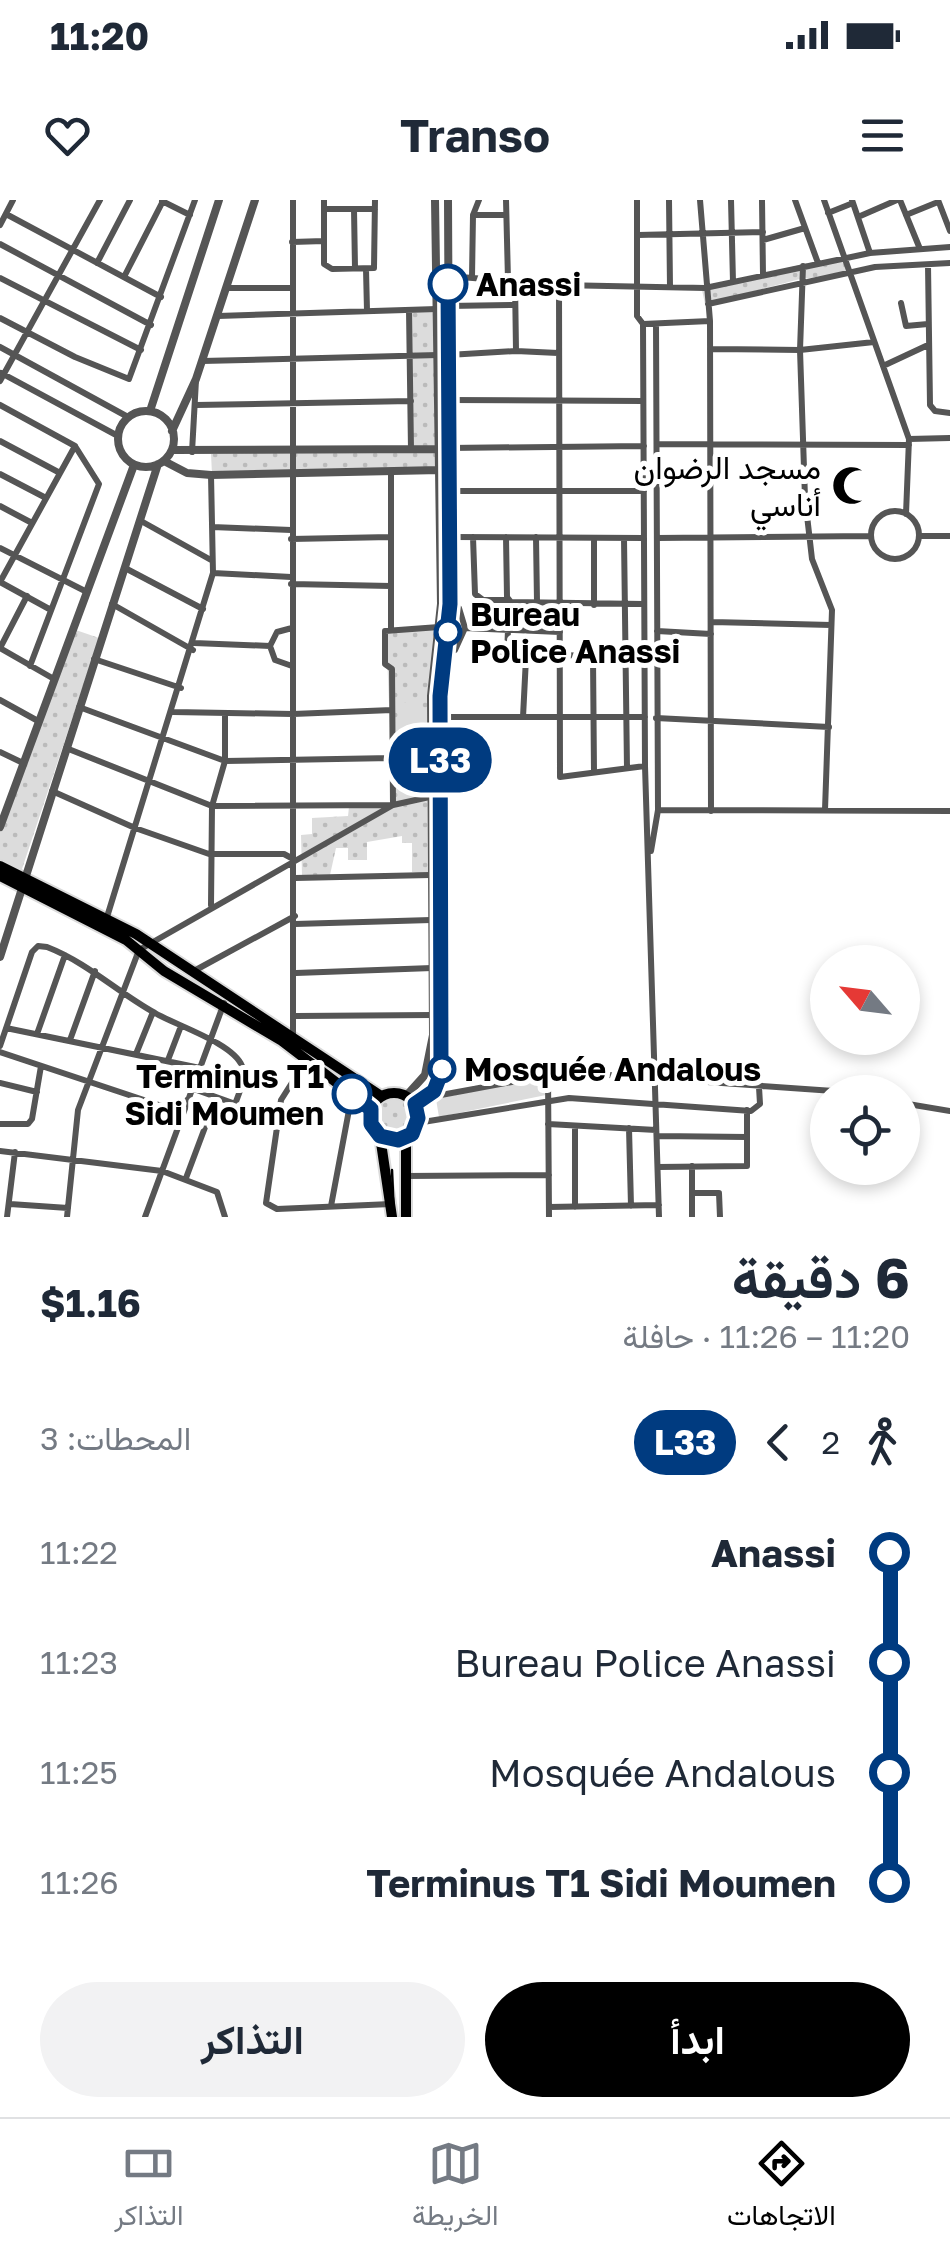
<!DOCTYPE html>
<html lang="ar">
<head>
<meta charset="utf-8">
<style>
	:root { --surface:#fff; --page:#f2f2f3; --text:#1f2937; --muted:#747a83; --line:#e0e1e3; --accent:#000 }
	body { margin:0; font-family:"Golos Text",Vazirmatn,sans-serif; background:var(--page); color:var(--text); direction:rtl; height:100vh; display:flex; flex-direction:column; font-size:38px; white-space:nowrap }
	* { box-sizing:border-box; margin:0 }
	p { font-size:32px; color:var(--muted) }
	.icon { flex:none; width:55px; height:55px; fill:none; stroke:currentColor; stroke-width:2; stroke-linecap:round; stroke-linejoin:round }
	.map { position:relative; height:1017px; overflow:hidden; direction:ltr }
	.panel { display:flex; flex-direction:column; background:var(--surface); flex:1 }
	.panel>* { flex:none }
	.badge { padding:0 20px; border-radius:32px; font-size:35px; line-height:65px }
	.needle { width:65px; rotate:298deg }
	.controls { position:absolute; left:810px; top:745px; display:grid; gap:20px }
	.controls a { display:grid; place-items:center; width:110px; height:110px; border-radius:50%; background:var(--surface); box-shadow:0 5px 15px #0003; font-size:50px }
	.map>.badge { position:absolute; translate:-50% -50%; box-shadow:0 0 0 5px #fff }
	.legs { display:flex; align-items:center; gap:15px; height:110px; padding:0 40px; font-size:32px }
	.legs p { margin-inline-start:auto }
	.summary { display:flex; align-items:center; justify-content:space-between; height:170px; padding:0 40px }
	h1 { font-size:55px; font-weight:700; line-height:75px }
	.button { display:flex; gap:20px; margin-top:auto; padding:20px 40px }
	.button a { flex:1; height:115px; border-radius:60px; background:var(--accent); color:#fff; font-size:40px; font-weight:700; line-height:115px; text-align:center }
	.button a+a { background:var(--page); color:var(--text) }
	ul { padding:0 40px; list-style:none }
	li { display:flex; align-items:center; gap:35px; height:110px; font-size:38px }
	li i { display:grid; place-items:center; width:15px; height:100%; margin:0 12px; background:currentColor }
	li i::after { content:''; width:25px; height:25px; margin:-12px; border:8px solid; border-radius:50%; background:var(--surface) }
	li p { margin-inline-start:auto }
	li:first-child i { background:linear-gradient(#0000 50%,currentColor 0) }
	li:last-child i { background:linear-gradient(currentColor 50%,#0000 0) }
	.status { display:flex; justify-content:space-between; align-items:center; height:70px; padding:0 50px; background:var(--surface); direction:ltr }
	.status svg { height:28px; fill:currentColor }
	header { display:flex; justify-content:space-between; align-items:center; height:130px; padding:0 40px; background:var(--surface); font-size:45px; font-weight:700 }
	.dock { display:flex; justify-content:space-around; align-items:center; height:140px; border-top:2px solid var(--line); background:var(--surface); font-size:28px; color:var(--muted) }
	.dock a { display:grid; justify-items:center; gap:5px }
	.dock .on { color:var(--accent) }
	.map>svg:first-child { display:block }
	.grass { fill:url(#grass-dots) }
	.park { fill:#dcdcdc }
	.lines { fill:none; stroke-linecap:round; stroke-linejoin:round }
	.primary-casing { stroke:#dbdbdb; stroke-width:14 }
	.minor { stroke:#555; stroke-width:6 }
	.tertiary { stroke:#555; stroke-width:8 }
	.primary { stroke:#000; stroke-width:10 }
	.tram { stroke:#000; stroke-width:2.5 }
	.line-1-casing { stroke:#fff; stroke-width:22 }
	.line-1 { stroke:#003b80; stroke-width:15 }
	.stop-1-dot { fill:#fff; stroke:#003b80; stroke-width:5 }
	.labels { text-anchor:middle; dominant-baseline:central; stroke-width:10; stroke-linejoin:round; paint-order:stroke }
	.stop-label { font-size:32px; font-weight:bold; fill:#000; stroke:#fff; text-anchor:start }
	.poi-label { font-size:32px; fill:#000; stroke:#fff; text-anchor:end }
</style>
</head>
<body>
<div class="status"><b>11:20</b><svg viewBox="0 0 49 12"><path d="M0 12V9h3v3zM5 12V6h3v6zM10 12V3h3v9zM15 12V0h3v12zM26 1h20v11H26zM47 4h2v5h-2z"/></svg></div>
<header><svg class="icon" aria-label="menu" viewBox="0 0 24 24"><path d="M4 6h16M4 12h16M4 18h16"/></svg>Transo<svg class="icon" aria-label="heart" viewBox="0 0 24 24"><path d="M12 20l-8-8c-3-5 5-10 8-4 3-6 11-1 8 4z"/></svg></header>
<div class="map">
<svg width="950" height="1017" viewBox="0 0 950 1017">
	<defs>
		<pattern id="grass-dots" width="8" height="8" patternUnits="userSpaceOnUse" patternTransform="scale(2.5)"><rect width="8" height="8" fill="#dcdcdc"/><path d="M2 2h.1M6 6h.1" fill="none" stroke="#bbb" stroke-width="1.8" stroke-linecap="round"/></pattern>
	</defs>
	<rect width="100%" height="100%" fill="#fff"/>
	<!-- grass -->
	<path class="grass" d="M842,58l6,16 -48,5 -95,25 -3,-14 101,-26z
		M437,109l3,161 -228,4 -1,-20 200,-5 -2,-139z
		M439,427l-6,45 -3,203 -18,-3v-29h-10v-7l-35,6v18h-19v-12h-12l-6,27h-28l-1,-40 11,-1v-16l36,-2 1,-9 44,-2 -7,-177z
		M70,428l29,10 -79,237 -20,-11v-41z
		M375 918a19 19 0 1 1 38 0a19 19 0 1 1-38 0Z"/>
	<!-- park -->
	<path class="park" d="M398,503h23l-1,80 -22,3z
		M542,877l4,18 -107,22 -3,-18z"/>
	<g class="lines">
		<defs>
			<path id="primary" d="M0,666l136,68 245,162
				M0,676l126,64 38,31 118,70 89,68
				M370 917a24 24 0 1 1 48 0a24 24 0 1 1-48 0Z
				M380,936l12,81
				M406,1017v-80"/>
		</defs>
		<!-- primary casing -->
		<use href="#primary" class="primary-casing"/>
		<!-- minor -->
		<path class="minor" d="M293,0v834
			M324,0v64l8,5 42,-1 1,-68
			M506,0l2,80
			M637,0v116l6,8 2,442 14,451
			M669,0l1,87
			M700,0l10,121 1,490
			M731,0l2,82
			M762,0l1,75
			M795,0l23,63
			M824,0l85,239 -3,75
			M852,0l18,53
			M900,0l20,49
			M938,0l12,31
			M162,1l28,14
			M324,9h51
			M354,9l1,59
			M828,13l25,-10
			M6,14l155,83
			M473,15h33
			M906,15l32,-13
			M858,17l39,-17
			M0,25l13,-25
			M638,35l125,-3
			M763,40l42,-12
			M292,42l32,-1
			M0,44l151,81
			M97,63l33,-63
			M928,65l2,140 5,6 15,2
			M803,66l-3,84 5,148 7,61 20,51 -7,200
			M366,69l1,42
			M448,76l111,9 146,3 165,-35 80,-6
			M124,77l39,-76
			M472,77l1,-62 6,-15
			M0,78l141,72
			M515,81l1,70 42,2
			M559,85l1,492 85,-11
			M227,88h65
			M901,103l5,23 22,-2
			M708,104l167,-37 75,-4
			M448,106l67,-1
			M409,110l2,140
			M218,116l219,-7
			M0,118l75,39 54,22 66,-179
			M643,124l67,-3
			M0,147l128,70
			M710,149l90,1 74,-8
			M448,155l68,-4
			M202,161l236,-6
			M883,166l45,-21
			M1,173l117,63
			M0,181l100,-181
			M448,200l195,1
			M0,205l75,41 24,38 -69,182
			M196,205l215,-4
			M909,239l41,-1
			M0,241l60,32
			M657,244l252,1
			M449,248l195,-2
			M192,252l4,-72
			M0,274l46,24
			M449,291h195
			M0,306l32,17
			M871 335a24 24 0 1 1 48 0a24 24 0 1 1-48 0Z
			M141,321l70,39
			M212,327l79,3
			M919,336h31
			M450,337l194,1
			M473,337l2,57 8,6h25
			M506,337l1,60 4,5 132,2
			M536,337l1,65
			M624,338l3,230
			M657,338l214,-2
			M291,339l100,-2
			M0,348l85,43
			M125,368l78,41
			M213,373l78,4
			M0,382l75,-136
			M0,382l51,28
			M291,384l100,2
			M112,404l81,46
			M450,404l9,4 6,20 95,4
			M594,405v-67
			M712,422l119,3
			M391,428v-157
			M657,431l54,3
			M194,443l76,3
			M0,448l54,31
			M0,448l27,-52
			M444,455l11,-5 10,-22
			M479,456l164,-1
			M507,457l1,-28
			M593,457l1,115
			M94,459l87,29
			M292,466l-17,-6 -5,-14 7,-14 15,-4
			M0,500l38,21
			M79,507l146,54 167,-3
			M173,512l120,2 99,-4
			M440,517h83l3,-59
			M523,517h122
			M656,518l173,9
			M66,548l146,58 181,-1 -1,-136 -7,-5v-33l54,-4
			M0,552l23,11
			M52,591l83,37 74,26h75l11,6
			M658,610l292,1
			M651,651l7,-41 -2,-486
			M295,678l135,-3
			M211,705l1,-99 13,-45v-48
			M107,717l106,-344 -2,-98
			M295,724l136,-4
			M192,772l103,-56
			M296,773l136,-5
			M296,816l137,-1
			M6,828l194,40
			M37,834l28,-79
			M70,840l25,-69
			M0,846l32,-94 6,-6 9,1c41,16 70,45 108,66 20,12 78,30 87,53 5,11 -3,27 -7,38
			M0,852l183,61
			M136,854l17,-42
			M307,859l-26,41 -15,103 11,6 114,-5
			M168,860l13,-34
			M548,874l1,143
			M0,883l37,9
			M191,888l86,31
			M902,903l48,8
			M416,907l25,-12 125,-23 282,20
			M417,923l152,-25 182,13 9,-7 -1,-17
			M0,924h28l4,-5 9,-53
			M548,924l108,6
			M575,926v81
			M629,928l2,78
			M657,936l90,1
			M0,951l162,20 55,21 8,25
			M658,967l89,-1v-56
			M405,976l144,-1
			M186,978l24,-64 -5,-7 -18,-7
			M692,993h27l1,24
			M10,1004l58,4
			M331,1006l21,-112
			M549,1007l110,-2
			M7,1017l8,-65
			M67,1017l11,-107 61,-160 254,-145 41,-9
			M145,1017l79,-214
			M692,1017v-51"/>
		<!-- tertiary -->
		<path class="tertiary" d="M150,211l69,-211
			M118 239a28 28 0 1 1 56 0a28 28 0 1 1-56 0Z
			M172,231l24,-52 59,-179
			M172,250l267,-1
			M164,261l23,12 24,2 229,-5
			M0,627l134,-362
			M0,757l158,-493
			M407,895l18,-20 8,-40 -2,-339 10,-92 -6,-404
			M415,904l21,-18 7,-31 -3,-359 10,-92 -2,-404"/>
		<!-- primary -->
		<use href="#primary" class="primary"/>
		<!-- tram -->
		<path class="tram" d="M392,970l2,47"/>
	</g>
	<g class="lines">
		<defs>
			<path id="line-1" d="M352,894l19,15v15l9,12 18,4 14,-6 6,-16 -3,-14 19,-13 7,-18 -1,-377 10,-92 -2,-320"/>
		</defs>
		<!-- line-1 casing -->
		<use href="#line-1" class="line-1-casing"/>
		<!-- line-1 -->
		<use href="#line-1" class="line-1"/>
	</g>
	<!-- icons -->
	<defs>
		<symbol id="mosque-bare" viewBox="-9 -9 18 18"><path d="M3.5-4.9A6 6 0 1 0 3.5 4.9A5 5 0 1 1 3.5-4.9Z" fill="#000" stroke="#fff" stroke-width="2.5" paint-order="stroke"/></symbol>
	</defs>
	<g fill-rule="evenodd">
		<use href="#mosque-bare" x="824" y="258" width="55" height="55"/>
	</g>
	<!-- markers -->
	<g class="stop-1-dot">
		<circle cx="448" cy="84" r="18"/>
		<circle cx="448" cy="432" r="12"/>
		<circle cx="442" cy="869" r="12"/>
		<circle cx="352" cy="894" r="18"/>
	</g>
	<g class="labels">
		<!-- stop labels -->
		<g class="stop-label">
			<text x="476" y="84">Anassi</text>
			<text x="470" y="414">Bureau<tspan x="470" dy="37">Police Anassi</tspan></text>
			<text x="464" y="869">Mosquée Andalous</text>
			<text x="324" y="876" text-anchor="end">Terminus T1<tspan x="324" dy="37">Sidi Moumen</tspan></text>
		</g>
		<!-- poi labels -->
		<g class="poi-label">
			<text x="821" y="267">مسجد الرضوان<tspan x="821" dy="37">أناسي</tspan></text>
		</g>
	</g>
</svg>
<div class="controls">
<a><svg class="needle" viewBox="-14 -14 28 28"><path d="M0-13l5 13h-10z" fill="#e53935"/><path d="M0 13l5-13h-10z" fill="#747a83"/></svg></a>
<a><svg class="icon" aria-label="locate" viewBox="0 0 24 24"><circle cx="12" cy="12" r="6"/><path d="M12 2v4M12 18v4M2 12h4M18 12h4"/></svg></a>
</div>
<b class="badge" style="left:440px;top:560px;background:#003b80;color:#fff">L33</b>
</div>
<section class="panel">
<div class="summary"><div><h1>6 دقيقة</h1><p>11:20 – 11:26 · حافلة</p></div><b>$1.16</b></div>
<div class="legs"><svg class="icon" aria-label="walk" viewBox="0 0 24 24"><circle cx="13" cy="4" r="2"/><path d="M13 8l-2 6 4 7M11 14l-3 7M7 12l3-4h3l4 4"/></svg>2<svg class="icon" aria-label="back" viewBox="0 0 24 24"><path d="M15 5l-7 7 7 7"/></svg><b class="badge" style="background:#003b80;color:#fff">L33</b><p>المحطات: 3</p></div>
<ul>
<li><i style="color:#003b80"></i><b>Anassi</b><p>11:22</p></li>
<li><i style="color:#003b80"></i><span>Bureau Police Anassi</span><p>11:23</p></li>
<li><i style="color:#003b80"></i><span>Mosquée Andalous</span><p>11:25</p></li>
<li><i style="color:#003b80"></i><b>Terminus T1 Sidi Moumen</b><p>11:26</p></li>
</ul>
<div class="button"><a>ابدأ</a><a>التذاكر</a></div>
</section>
<nav class="dock">
<a class="on"><svg class="icon" aria-label="directions" viewBox="0 0 24 24"><path d="M12 3l9 9-9 9-9-9zM9 14v-3h6M13 9l2 2-2 2"/></svg>الاتجاهات</a>
<a><svg class="icon" aria-label="map" viewBox="0 0 24 24"><path d="M3 6l6-2 6 2 6-2v14l-6 2-6-2-6 2zM9 4v14M15 6v14"/></svg>الخريطة</a>
<a><svg class="icon" aria-label="tickets" viewBox="0 0 24 24"><path d="M3 7h18v10H3zM15 7v10"/></svg>التذاكر</a>
</nav>
</body>
</html>
